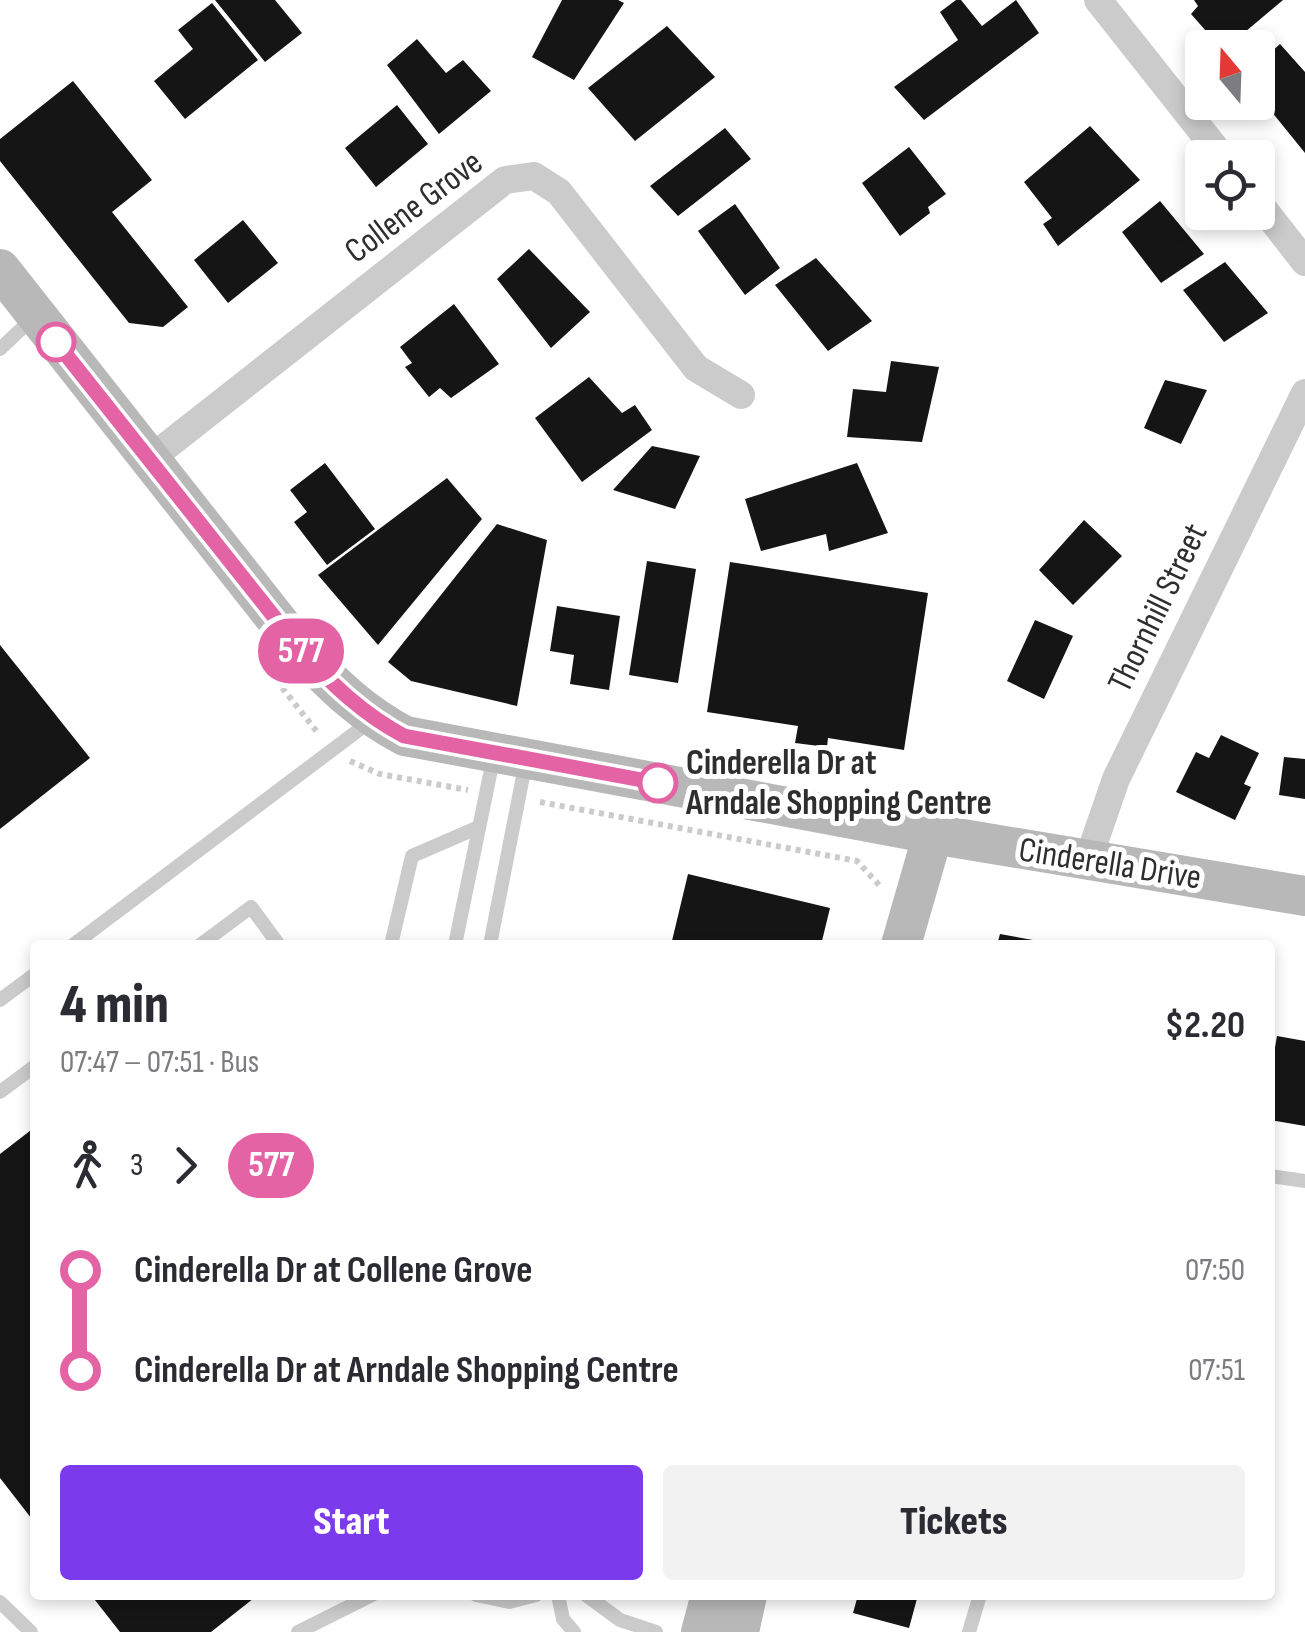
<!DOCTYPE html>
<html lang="en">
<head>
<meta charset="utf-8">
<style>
	:root { --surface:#fff; --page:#f2f2f3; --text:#2b2b33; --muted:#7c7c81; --accent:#7c3aed }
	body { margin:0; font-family:"Sofia Sans Condensed",sans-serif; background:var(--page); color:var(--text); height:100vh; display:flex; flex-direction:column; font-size:38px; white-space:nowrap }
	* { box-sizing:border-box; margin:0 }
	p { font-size:32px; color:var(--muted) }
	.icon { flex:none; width:55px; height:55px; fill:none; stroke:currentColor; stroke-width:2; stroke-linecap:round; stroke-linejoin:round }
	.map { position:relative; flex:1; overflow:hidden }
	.drawer { position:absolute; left:30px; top:940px; width:1245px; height:660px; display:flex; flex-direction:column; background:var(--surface); border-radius:10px; box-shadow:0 5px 15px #0003 }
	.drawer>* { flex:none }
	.badge { padding:0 20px; border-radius:32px; font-size:35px; line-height:65px }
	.needle { width:65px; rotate:341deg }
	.fabs { position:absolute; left:1185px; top:30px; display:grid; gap:20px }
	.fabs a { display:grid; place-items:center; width:90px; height:90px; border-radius:10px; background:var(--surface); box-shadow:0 5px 15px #0003; font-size:50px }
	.map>.badge { position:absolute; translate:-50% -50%; box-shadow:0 0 0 5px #fff }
	.legs { display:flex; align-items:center; gap:15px; height:110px; padding:0 30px; font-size:32px }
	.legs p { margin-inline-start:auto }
	.overview { display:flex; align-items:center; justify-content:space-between; height:170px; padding:0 30px }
	h1 { font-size:55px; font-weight:800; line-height:75px }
	.button { display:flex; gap:20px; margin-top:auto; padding:20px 30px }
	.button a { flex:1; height:115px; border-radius:10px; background:var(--accent); color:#fff; font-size:40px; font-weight:800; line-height:115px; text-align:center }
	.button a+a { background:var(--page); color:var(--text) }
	ul { padding:0 30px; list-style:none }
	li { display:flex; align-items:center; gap:35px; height:100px; font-size:38px }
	li i { display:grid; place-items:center; width:15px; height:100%; margin:0 12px; background:currentColor }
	li i::after { content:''; width:25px; height:25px; margin:-12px; border:8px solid; border-radius:50%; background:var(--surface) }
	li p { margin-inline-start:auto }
	li:first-child i { background:linear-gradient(#0000 50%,currentColor 0) }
	li:last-child i { background:linear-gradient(currentColor 50%,#0000 0) }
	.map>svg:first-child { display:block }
	.building { fill:#151515 }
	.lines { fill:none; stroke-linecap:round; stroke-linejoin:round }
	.path { stroke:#cbcbcb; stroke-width:6; stroke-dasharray:5 5; stroke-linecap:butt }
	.lane { stroke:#cbcbcb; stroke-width:14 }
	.street { stroke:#cbcbcb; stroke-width:28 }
	.secondary { stroke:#b8b8b8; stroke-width:40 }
	.line-1-casing { stroke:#fff; stroke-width:22 }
	.line-1 { stroke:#e463a4; stroke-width:15 }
	.stop-1-dot { fill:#fff; stroke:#e463a4; stroke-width:5 }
	.labels { text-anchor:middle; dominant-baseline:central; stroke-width:10; stroke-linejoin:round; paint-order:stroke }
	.street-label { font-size:35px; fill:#2e2e2e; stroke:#fff }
	.stop-label { font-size:35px; font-weight:bold; fill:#2e2e2e; stroke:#fff; text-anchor:start }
</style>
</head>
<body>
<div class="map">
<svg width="1305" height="1632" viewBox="0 0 1305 1632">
	<rect width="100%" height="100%" fill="#fff"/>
	<!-- building -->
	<path class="building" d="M215,0h60l27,33 -37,29z
		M562,0h56l6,3 -50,77 -42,-23z
		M956,0h5l21,26 34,-26 23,33 -115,87 -30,-33 64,-47 -18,-28z
		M1194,0h89l-57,48h-5l-30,-34 7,-8z
		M212,3l46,57 -73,59 -31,-38 39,-32 -15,-19z
		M667,26l48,51 -80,64 -47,-53z
		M417,39l29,34 17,-13 28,31 -52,43 -52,-69z
		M1280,44l25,28v81l-47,-58v-31z
		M73,81l79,99 -40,32 76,95 -25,20 -34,-4 -129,-162v-22z
		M397,105l31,39 -52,43 -31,-39z
		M1090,126l50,54 -82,66 -15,-22 9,-6 -28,-36z
		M725,128l26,31 -73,57 -28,-30z
		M909,147l37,47 -18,13 2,6 -30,23 -38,-53z
		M1160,201l44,53 -43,29 -39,-51z
		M735,204l45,64 -35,27 -47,-64z
		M243,220l35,43 -50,40 -34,-43z
		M529,249l61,63 -39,36 -54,-69z
		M816,258l56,63 -44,30 -53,-66z
		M1225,262l43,51 -44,29 -41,-52z
		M454,304l45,60 -48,34 -11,-10 -11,9 -24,-30 7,-4 -12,-16z
		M891,361l48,6 -17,75 -75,-5 6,-48 33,3z
		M589,377l33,36 13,-8 17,25 -70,52 -47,-64z
		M1165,380l42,10 -26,54 -37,-16z
		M652,446l48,10 -25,53 -62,-19z
		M325,463l50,66 -48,36 -33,-43 13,-10 -17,-22z
		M857,463l31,70 -59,18 -3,-17 -65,17 -16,-52z
		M447,478l35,41 -104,126 -60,-70z
		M1084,520l38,36 -49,49 -34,-35z
		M497,524l50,16 -30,166 -106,-25 -23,-19z
		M647,561l49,8 -18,114 -49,-8z
		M730,562l198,31 -24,157 -76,-12 -1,9 -32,-4 3,-17 -91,-14z
		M557,606l63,10 -11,74 -39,-6 4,-29 -24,-4z
		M1035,620l38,16 -29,63 -37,-18z
		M0,645l90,113 -90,71z
		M1221,735l38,18 -15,31 7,3 -16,33 -59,-28 20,-40 13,6z
		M1284,757l21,2v40l-26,-4z
		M688,874l142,34 -9,37h-150z
		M1000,934l50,9v2h-53z
		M1277,1036l28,5v85l-35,-6v-44z
		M35,1127v396l-35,-45v-324z
		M91,1595h167l-47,37h-91z
		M858,1595h60l-9,33 -56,-15z"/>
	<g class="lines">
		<!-- path -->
		<path class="path" d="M276,680l42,53
			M350,761l30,13 88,16
			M540,802l317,59 23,25"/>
		<!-- lane -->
		<path class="lane" d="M0,349l35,-33
			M73,945l299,-225
			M200,945l51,-38 28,38
			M391,945l21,-89 67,-29
			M455,945l39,-190
			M490,945l36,-184
			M0,1000l35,-26
			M0,1092l35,-26
			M1270,1176l35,5
			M476,1595l33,7 27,-7
			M558,1595l5,24 11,13
			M586,1595l34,25 36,12
			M0,1602l31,30
			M298,1632l74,-37
			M969,1632l11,-37"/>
		<!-- street -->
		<path class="street" d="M1098,0l125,158
			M1258,202l47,60
			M150,459l355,-279 29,-4 25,16 137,176 45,27
			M1088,860l28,-81 189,-386"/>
		<!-- secondary -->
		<path class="secondary" d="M0,269l302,383c32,34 61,62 103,84l528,98 372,62
			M901,945l32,-111
			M701,1632l10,-37
			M739,1632l8,-37"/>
	</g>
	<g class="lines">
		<defs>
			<path id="line-1" d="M56,342l246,310c32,34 61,62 102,84l254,47"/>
		</defs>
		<!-- line-1 casing -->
		<use href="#line-1" class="line-1-casing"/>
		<!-- line-1 -->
		<use href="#line-1" class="line-1"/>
	</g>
	<!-- markers -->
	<g class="stop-1-dot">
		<circle cx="56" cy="342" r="18"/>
		<circle cx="658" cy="783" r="18"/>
	</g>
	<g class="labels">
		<!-- street labels -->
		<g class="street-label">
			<text transform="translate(414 207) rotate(-37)">Collene Grove</text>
			<text transform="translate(1158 608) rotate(-64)">Thornhill Street</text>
			<text transform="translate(1110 864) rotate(9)">Cinderella Drive</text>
		</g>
		<!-- stop labels -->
		<g class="stop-label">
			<text x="686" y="763">Cinderella Dr at<tspan x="686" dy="40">Arndale Shopping Centre</tspan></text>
		</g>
	</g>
</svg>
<div class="fabs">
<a><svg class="needle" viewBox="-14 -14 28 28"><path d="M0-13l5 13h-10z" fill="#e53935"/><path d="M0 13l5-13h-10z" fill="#7c7c81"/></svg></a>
<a><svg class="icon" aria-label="locate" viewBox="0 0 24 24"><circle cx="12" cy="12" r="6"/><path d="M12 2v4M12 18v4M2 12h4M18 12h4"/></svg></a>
</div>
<b class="badge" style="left:301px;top:651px;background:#e463a4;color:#fff">577</b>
<section class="drawer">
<div class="overview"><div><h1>4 min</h1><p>07:47 – 07:51 · Bus</p></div><b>$2.20</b></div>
<div class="legs"><svg class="icon" aria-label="walk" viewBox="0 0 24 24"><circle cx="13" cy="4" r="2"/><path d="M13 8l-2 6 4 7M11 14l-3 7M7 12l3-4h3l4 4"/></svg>3<svg class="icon" aria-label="forward" viewBox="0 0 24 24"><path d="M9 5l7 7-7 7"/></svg><b class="badge" style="background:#e463a4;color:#fff">577</b></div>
<ul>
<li><i style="color:#e463a4"></i><b>Cinderella Dr at Collene Grove</b><p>07:50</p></li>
<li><i style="color:#e463a4"></i><b>Cinderella Dr at Arndale Shopping Centre</b><p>07:51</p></li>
</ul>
<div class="button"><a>Start</a><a>Tickets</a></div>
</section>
</div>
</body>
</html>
